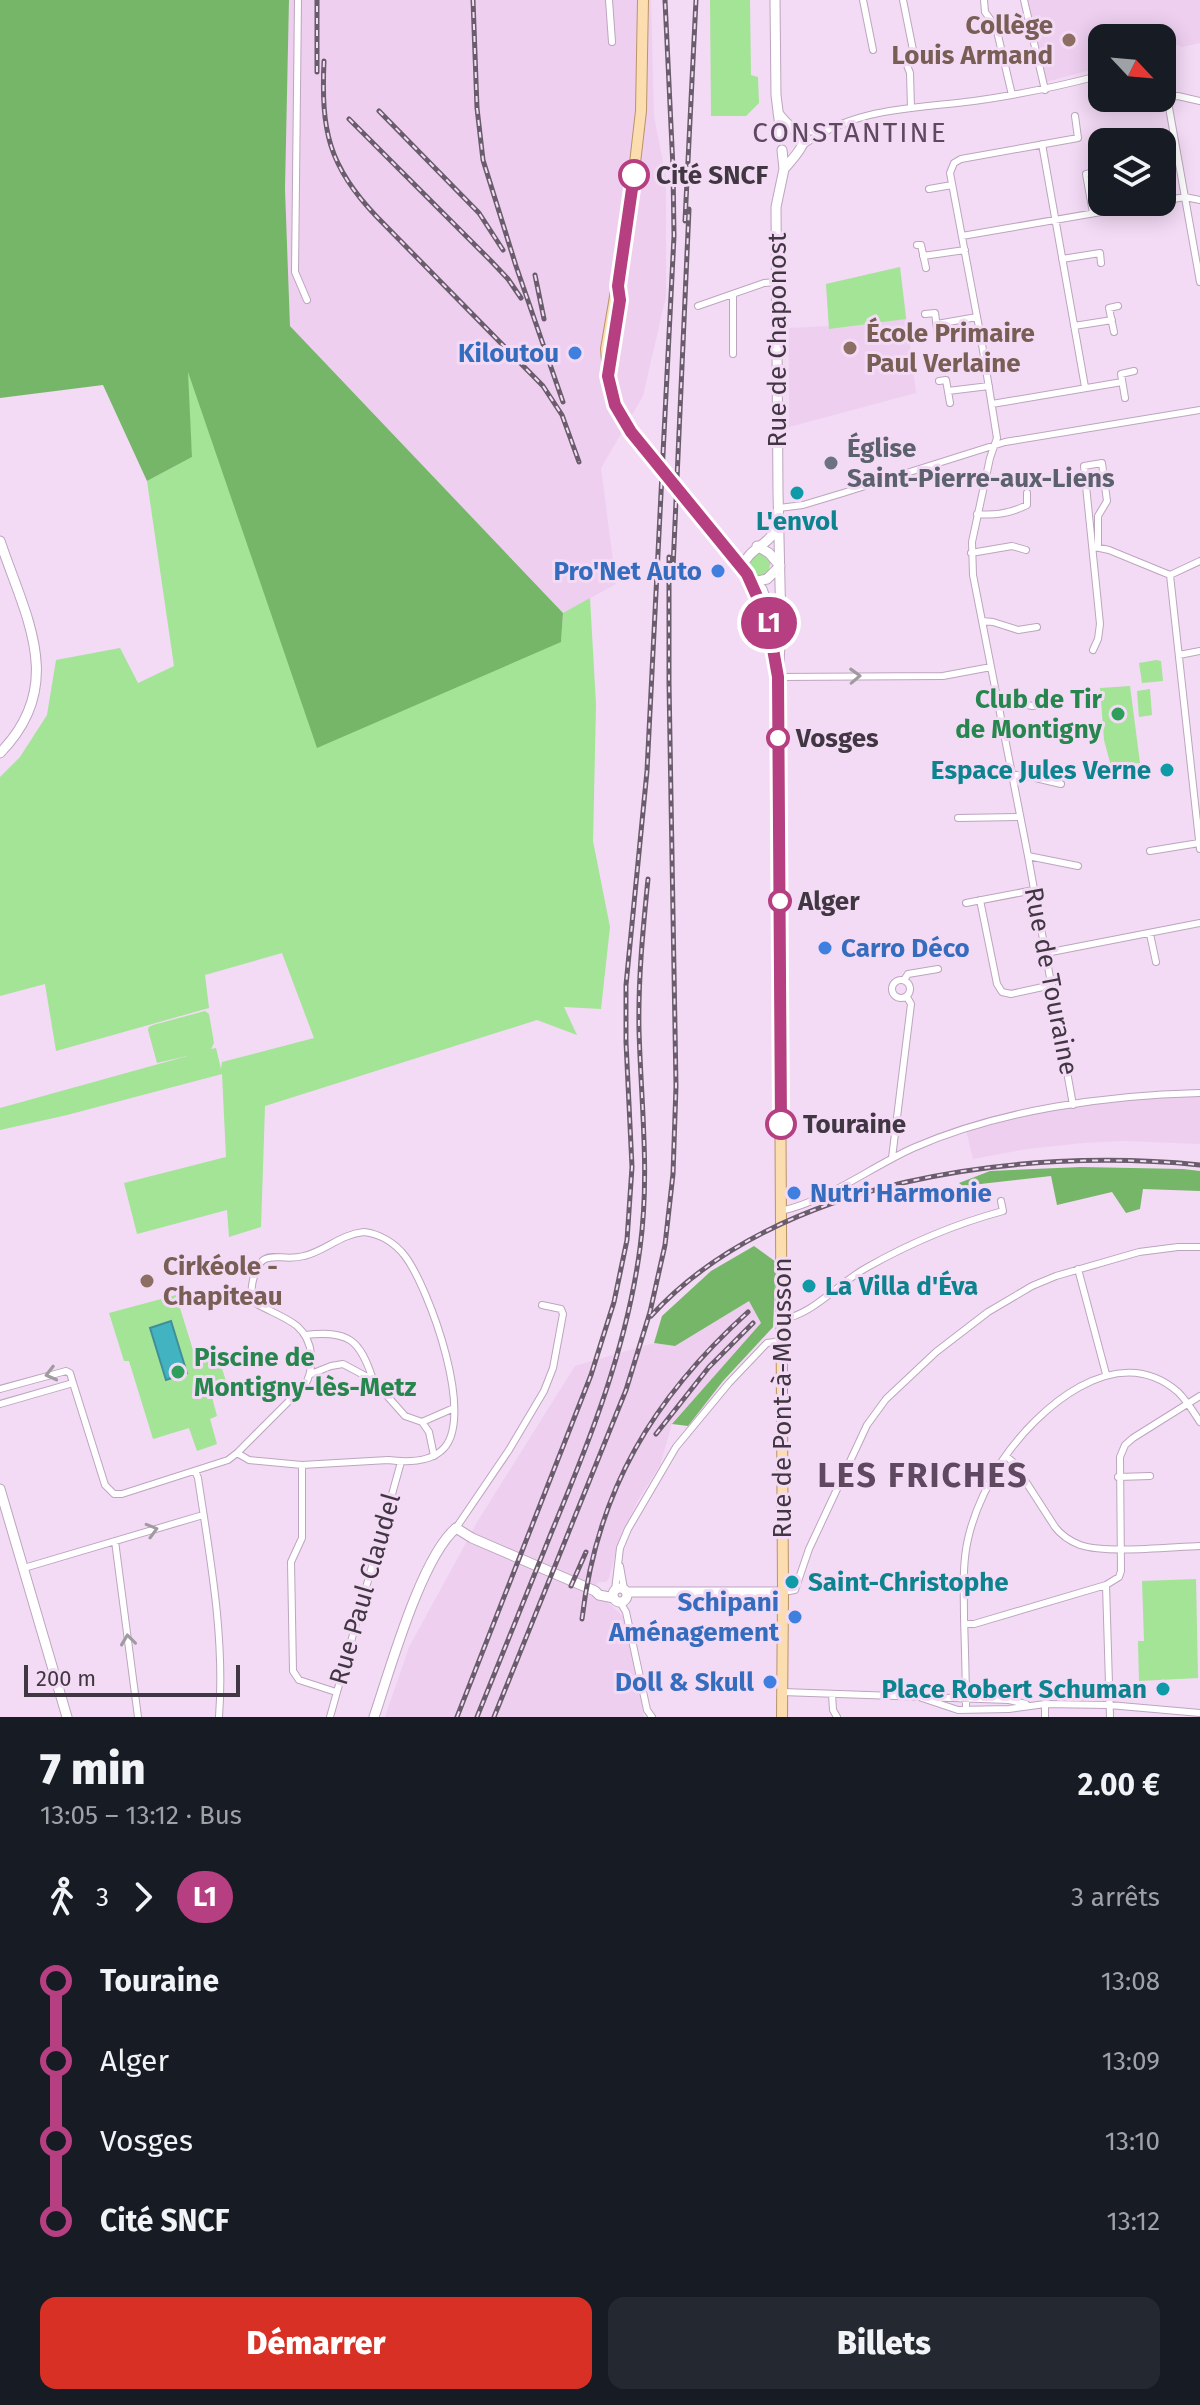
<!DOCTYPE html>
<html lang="fr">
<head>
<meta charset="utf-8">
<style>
	:root { --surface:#171b24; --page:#242831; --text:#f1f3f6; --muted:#9ea1a6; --accent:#d93025 }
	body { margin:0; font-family:"Fira Sans",sans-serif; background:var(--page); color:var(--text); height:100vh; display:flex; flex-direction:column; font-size:30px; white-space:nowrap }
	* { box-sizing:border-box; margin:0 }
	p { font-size:26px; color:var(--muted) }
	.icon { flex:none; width:44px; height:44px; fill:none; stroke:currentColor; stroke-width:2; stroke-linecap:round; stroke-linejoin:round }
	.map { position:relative; height:1717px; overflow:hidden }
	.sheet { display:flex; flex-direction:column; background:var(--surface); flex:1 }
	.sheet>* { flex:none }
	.badge { padding:0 16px; border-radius:26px; font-size:28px; line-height:52px }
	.needle { width:52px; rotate:116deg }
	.buttons { position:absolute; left:1088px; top:24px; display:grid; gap:16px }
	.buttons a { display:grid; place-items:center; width:88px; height:88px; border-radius:16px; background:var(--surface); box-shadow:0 4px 20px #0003; font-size:40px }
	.scale { position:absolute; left:24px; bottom:20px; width:216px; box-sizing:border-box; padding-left:8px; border:4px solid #413742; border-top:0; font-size:22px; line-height:28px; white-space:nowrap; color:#413742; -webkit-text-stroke:6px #f3daf5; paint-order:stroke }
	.map>.badge { position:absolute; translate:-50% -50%; box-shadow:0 0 0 4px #fff }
	.legs { display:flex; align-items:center; gap:12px; height:88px; padding:0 40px; font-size:26px }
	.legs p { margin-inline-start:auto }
	.summary { display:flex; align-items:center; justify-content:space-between; height:136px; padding:0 40px }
	h1 { font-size:44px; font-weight:800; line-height:60px }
	.cta { display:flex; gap:16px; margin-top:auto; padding:16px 40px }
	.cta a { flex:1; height:92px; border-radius:16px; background:var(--accent); color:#fff; font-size:32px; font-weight:800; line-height:92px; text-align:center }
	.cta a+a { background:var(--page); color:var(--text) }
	ul { padding:0 40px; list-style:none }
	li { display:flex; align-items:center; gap:28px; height:80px; font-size:30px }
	li i { display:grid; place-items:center; width:12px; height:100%; margin:0 10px; background:currentColor }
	li i::after { content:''; width:20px; height:20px; margin:-10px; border:6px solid; border-radius:50%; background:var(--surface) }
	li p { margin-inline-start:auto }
	li:first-child i { background:linear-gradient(#0000 50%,currentColor 0) }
	li:last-child i { background:linear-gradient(currentColor 50%,#0000 0) }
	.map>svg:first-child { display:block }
	.built { fill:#eecff0 }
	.green { fill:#a3e496 }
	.forest { fill:#76b668 }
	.water { fill:#41b3c1; stroke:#418e9b; stroke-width:2 }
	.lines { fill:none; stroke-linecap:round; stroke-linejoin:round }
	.street-casing { stroke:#bda5bf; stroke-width:8 }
	.secondary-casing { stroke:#bda5bf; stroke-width:11 }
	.primary-casing { stroke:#b99466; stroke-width:12 }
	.street { stroke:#fff; stroke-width:6 }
	.secondary { stroke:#fff; stroke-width:9 }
	.primary { stroke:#fcddaf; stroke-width:10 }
	.rail-casing { stroke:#695c6b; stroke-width:5 }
	.rail { stroke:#f3daf5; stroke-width:2; stroke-dasharray:6; stroke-linecap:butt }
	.oneway { stroke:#a09ba0 }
	.line-1-casing { stroke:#fff; stroke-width:18 }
	.line-1 { stroke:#b63f82; stroke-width:12 }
	.education-dot { fill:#8d6e63; stroke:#f3daf5; stroke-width:3 }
	.stop-1-dot { fill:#fff; stroke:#b63f82; stroke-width:4 }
	.shop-dot { fill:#3f7fe0; stroke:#f3daf5; stroke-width:3 }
	.worship-dot { fill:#6b7280; stroke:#f3daf5; stroke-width:3 }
	.culture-dot { fill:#0f9aa8; stroke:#f3daf5; stroke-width:3 }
	.leisure-dot { fill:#2e9e5b; stroke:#f3daf5; stroke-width:3 }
	.labels { text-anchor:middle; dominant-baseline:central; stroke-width:6; stroke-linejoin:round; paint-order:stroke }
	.education-label { font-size:26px; font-weight:bold; fill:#785e54; stroke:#f3daf5; text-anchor:start }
	.stop-label { font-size:26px; font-weight:bold; fill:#413742; stroke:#f3daf5; text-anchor:start }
	.street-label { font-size:26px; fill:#413742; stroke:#f3daf5 }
	.shop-label { font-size:26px; font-weight:bold; fill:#366cbe; stroke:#f3daf5; text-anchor:end }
	.worship-label { font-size:26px; font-weight:bold; fill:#5b616d; stroke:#f3daf5; text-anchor:start }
	.culture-label { font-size:26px; font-weight:bold; fill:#0d838f; stroke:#f3daf5; text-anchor:end }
	.leisure-label { font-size:26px; font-weight:bold; fill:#27864d; stroke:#f3daf5; text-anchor:end }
	.neighbourhood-label { font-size:28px; letter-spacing:2px; fill:#5e4960; stroke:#f3daf5 }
	.district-label { font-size:34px; font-weight:bold; letter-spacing:2px; fill:#5e4960; stroke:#f3daf5 }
</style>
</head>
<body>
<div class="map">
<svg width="1200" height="1717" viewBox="0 0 1200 1717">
	<rect width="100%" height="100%" fill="#f3daf5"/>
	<!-- built -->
	<path class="built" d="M289,0h362l3,117 12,61v118l-23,100 -42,72 15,116 -53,29 -273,-287 -5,-137z
		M1027,0h173v43l-18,4 -4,-2 -8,2 -8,-3v-6h-60v29l-56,15z
		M900,267l16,126 -127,34v-99l40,-2 -3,-42z
		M1200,1093v51l-75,-3 -42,2 -56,6 -54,10 -7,-29 42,-13 65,-12z
		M749,1300l12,24 -89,100 -12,41 -23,37 -20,46 -8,30 -3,4h-8l-4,8 32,29 18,98h-259l24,-70 70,-128 96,-153 79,-23 21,3z"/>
	<!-- green -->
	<path class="green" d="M710,0h40l1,75 7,2 1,26 -13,13h-35z
		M900,267l6,52 -77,10 -3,-45z
		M186,368l375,274 2,-29 27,-15 6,107 -3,136 17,86 -9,82 -37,-2 13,28 -40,-15 -272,86 -4,121 -32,10 -2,-27 -90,24 -13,-51 102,-26 -4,-83 -155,41 -67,15v-22l191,-53 -34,8 -9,-33 1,-3 4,-2 52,-14 4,3 5,29 -3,6 5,-1 5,21 1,-7 92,-24 -32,-85 -77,22 4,33 -153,43 -11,-67 -45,12v-219l20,-20 27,-42 9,-55 64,-12 18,35 36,-17 -27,-185 45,-24z
		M758,552l7,2 6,8 -4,13 -7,3 -13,-14z
		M1156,660l5,1 2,20 -21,2 -3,-20z
		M1130,686l10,77 -29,3 -7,-26 -4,-52z
		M1150,689l2,26 -13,2 -2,-26z
		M176,1295l21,68 21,-7 8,25 -17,5 8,30 -7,3 7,25 -20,7 -8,-23 -36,11 -24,-78h-5l-15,-48z
		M1196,1579l2,99 -59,3 -1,-40h6l-2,-60z"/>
	<!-- forest -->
	<path class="forest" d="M0,0h289l-4,189 5,137 273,287 -2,29 -244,106 -129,-376 4,85 -45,24 -44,-96 -103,13z
		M1081,1167l102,2 17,2v20l-57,-2 -3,20 -14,4 -14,-21 -55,13 -6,-29 -88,10 -4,-3 31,-12z
		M754,1246l22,16 -3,65 -50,54 -35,45 -16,-2 89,-101 -12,-22 -74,45 -21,-3 8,-27 49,-45z"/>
	<!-- water -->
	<path class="water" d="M171,1321l16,52 -21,7 -16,-52z"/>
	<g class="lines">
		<defs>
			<path id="street" d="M298,0l-3,272 12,28
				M609,0l3,42
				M863,0l10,50
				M903,0l10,50 -8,10 5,13 1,35
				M984,0l1,12 11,15 16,68
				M1024,0l21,90
				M1162,53l5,7 -2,25 35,197
				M1167,97l11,-1 22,5
				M798,131l24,1
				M1042,144l43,243
				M803,145c53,-38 109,-36 171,-44 44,-6 86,-15 128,-26
				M929,189l23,-4
				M1162,201l23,-4 15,3
				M1093,213l-7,-39 9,-2
				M962,236l197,-34
				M917,245h4l5,23
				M923,256l42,-6
				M1062,259l38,-6 1,10
				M698,306l66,-23 13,-1
				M925,314l10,-1 3,23
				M937,324l40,-7
				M1074,326l38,-6
				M1114,332l-5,-24 9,-2
				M733,354v-60
				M939,381l7,-1 4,23
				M948,391l41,-5
				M1125,398l-4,-24 13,-3
				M992,404l130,-22
				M779,508l24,-3 40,-12 162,-51 195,-32
				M977,514c18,2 34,-1 50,-9v-12
				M1095,547l14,3 61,25
				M971,553l41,-7 14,4
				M1200,561l-30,14 30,274
				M982,621l11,1 25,8 19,-3
				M1093,650l5,-11 2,-15 -16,-158 18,-3 5,38 -9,15v31
				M1179,655l21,-4
				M778,677l165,-1 48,-9
				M997,698l35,8 19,-2
				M1012,775h11l38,9
				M958,818l62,-1
				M1150,851l49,-8
				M1028,856l50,10
				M980,900l17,84 5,8 9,2 41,-9
				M966,903l68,-13
				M1150,934l6,28
				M1046,953l154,-30
				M892 989a9 9 0 1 1 18 0a9 9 0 1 1-18 0Z
				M904,980l4,-6 30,-5
				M1073,1105l-45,-249 -55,-281 -1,-33 18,-84 7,-20 -16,-100 -31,-165 4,-10 7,-4 117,-21 -3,-22
				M892,1158l19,-154 -4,-7
				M781,1211c48,-11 88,-43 132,-63 86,-38 194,-53 287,-55
				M364,1232c16,2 31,11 41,24 24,32 73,166 36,195 -14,12 -37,11 -53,9l-86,5 -53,-5 -12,-7 68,-68c10,-18 9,-44 -8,-59 -11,-9 -28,-15 -40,-22 -7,-8 -6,-14 -4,-24 9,-36 25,-17 51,-24 21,-5 37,-22 60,-24z
				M1078,1269l28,105
				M782,1319c29,-3 57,-36 84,-51 44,-25 89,-44 137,-57l-2,-10
				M305,1335c43,-5 55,4 68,45
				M311,1374l20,-8 12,-2 30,16 32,36 17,6 7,10 5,24
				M73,1383l32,102 9,9h8l106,-34 9,-7
				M0,1389l66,-18 4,2 3,10 -73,21
				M422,1422l32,-14
				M1006,1456l7,6 42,65c6,8 15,14 25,18 27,9 90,2 120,1
				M302,1465v73l-11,24 2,109 6,9 37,12
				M195,1471l3,7c12,80 27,158 21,239
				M1118,1477l32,-1
				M456,1528l53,-78 35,-59 9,-23 10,-54 -2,-5 -19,-4
				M115,1541l23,176
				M620,1566l4,23
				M24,1568l179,-53
				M615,1590l5,-42 8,-19 48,-82 53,-64 38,-40 15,-2
				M783,1592l12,-2 14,-41 58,-124 19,-26 50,-47 52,-40 44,-26 24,-10 83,-24 39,-5h22
				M620,1602l6,10 21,98 5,7
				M965,1624h9l132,-39
				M782,1692l227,8 17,4
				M832,1694l1,16 4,7
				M922,1698l36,12 51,-1 36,-5 64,1 91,8
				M1045,1704v13
				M966,1710c0,-31 -1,-61 -2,-92 0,-26 -2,-53 4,-79 6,-27 19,-54 34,-78 35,-52 114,-123 176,-69 9,9 15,19 22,30
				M330,1717l71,-255
				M1110,1717l-4,-132 13,-8 2,-6 -1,-114 5,-12 8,-7 67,-42"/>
			<path id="secondary" d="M775,0l1,95 5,40
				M778,113c22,30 40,18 6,56
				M0,541c26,77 67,144 0,212
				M757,546l12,7 11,13
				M742,567c8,-21 28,-20 37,-44
				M748,578l20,43 8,45
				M753,582l9,7 15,42
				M753,582l14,-3 13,-13
				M778,677l3,-48 -3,-137 -2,-285 8,-38 -2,-19
				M0,1489l67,228
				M613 1595a7 7 0 1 1 14 0a7 7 0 1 1-14 0Z
				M627,1592h156
				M374,1717c16,-47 47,-159 82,-189l16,10 123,53 4,4 15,3"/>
			<path id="primary" d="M643,0l-2,111 -12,104 -23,134 3,35 6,21 16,27 122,150
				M778,677l5,915 -1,125"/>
		</defs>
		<!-- street casing -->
		<use href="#street" class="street-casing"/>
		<!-- secondary casing -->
		<use href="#secondary" class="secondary-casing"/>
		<!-- primary casing -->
		<use href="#primary" class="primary-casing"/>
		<!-- street -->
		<use href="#street" class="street"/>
		<!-- secondary -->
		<use href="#secondary" class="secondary"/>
		<!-- primary -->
		<use href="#primary" class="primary"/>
		<defs>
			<path id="rail" d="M473,0l4,108 6,52 33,106 47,136
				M324,61c-3,69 4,105 53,156l166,169 19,29 17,47
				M317,72v-72
				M379,111l100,102 24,37
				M349,119l142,142 17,18 13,19
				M685,221l11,-221
				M535,275l9,44
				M673,568l16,-359
				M651,1316c126,-138 372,-169 549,-151
				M656,1434l53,-67 44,-44
				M571,1586l15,-34
				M582,1619c15,-129 71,-221 166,-307
				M457,1717l134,-342 23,-73 13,-62 5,-73 -6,-125v-57l21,-214 27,-535 -1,-68 -8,-168
				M477,1717c25,-62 50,-124 75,-186 38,-91 75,-184 88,-283 10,-73 1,-145 -1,-218 -1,-51 4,-101 9,-151
				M494,1717l132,-327 24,-78 15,-67 8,-71 3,-88 -7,-403v-126"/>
		</defs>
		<!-- rail casing -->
		<use href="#rail" class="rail-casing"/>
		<!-- rail -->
		<use href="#rail" class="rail"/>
	</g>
	<!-- one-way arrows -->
	<defs><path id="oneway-chevron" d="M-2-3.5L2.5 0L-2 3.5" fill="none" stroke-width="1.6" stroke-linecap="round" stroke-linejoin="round" transform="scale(2)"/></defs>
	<g class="oneway">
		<use href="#oneway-chevron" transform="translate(855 676) rotate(-2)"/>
		<use href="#oneway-chevron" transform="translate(51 1374) rotate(166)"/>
		<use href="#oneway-chevron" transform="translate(152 1530) rotate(-16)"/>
		<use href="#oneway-chevron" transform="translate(128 1640) rotate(-97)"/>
	</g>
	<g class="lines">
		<defs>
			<path id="line-1" d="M634,175l-16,111 2,14 -12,76 7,29 16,27 116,142 21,47 10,56 3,447"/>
		</defs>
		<!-- line-1 casing -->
		<use href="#line-1" class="line-1-casing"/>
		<!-- line-1 -->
		<use href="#line-1" class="line-1"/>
	</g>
	<!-- markers -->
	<g class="education-dot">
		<circle cx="1069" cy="40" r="8"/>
		<circle cx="850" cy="348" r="8"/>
		<circle cx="147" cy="1281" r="8"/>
	</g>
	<g class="stop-1-dot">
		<circle cx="634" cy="175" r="14"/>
		<circle cx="778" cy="738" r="10"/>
		<circle cx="780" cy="901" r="10"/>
		<circle cx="781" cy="1124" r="14"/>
	</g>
	<g class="shop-dot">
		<circle cx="575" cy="353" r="8"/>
		<circle cx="718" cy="571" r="8"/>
		<circle cx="825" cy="948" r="8"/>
		<circle cx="794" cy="1193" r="8"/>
		<circle cx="795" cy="1617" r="8"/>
		<circle cx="770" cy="1682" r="8"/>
	</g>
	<circle class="worship-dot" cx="831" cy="463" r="8"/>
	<g class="culture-dot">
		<circle cx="797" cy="493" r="8"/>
		<circle cx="1167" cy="770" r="8"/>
		<circle cx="809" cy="1286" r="8"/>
		<circle cx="792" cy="1582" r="8"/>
		<circle cx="1163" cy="1689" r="8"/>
	</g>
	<g class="leisure-dot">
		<circle cx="1118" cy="714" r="8"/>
		<circle cx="178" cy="1372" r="8"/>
	</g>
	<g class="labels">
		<!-- education labels -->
		<g class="education-label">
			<text x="1053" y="25" text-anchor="end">Collège<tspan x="1053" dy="30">Louis Armand</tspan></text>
			<text x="866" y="333">École Primaire<tspan x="866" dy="30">Paul Verlaine</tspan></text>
			<text x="163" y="1266">Cirkéole -<tspan x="163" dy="30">Chapiteau</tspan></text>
		</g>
		<!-- stop labels -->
		<g class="stop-label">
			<text x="656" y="175">Cité SNCF</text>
			<text x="796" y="738">Vosges</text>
			<text x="798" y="901">Alger</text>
			<text x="803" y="1124">Touraine</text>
		</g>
		<!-- street labels -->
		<g class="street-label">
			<text transform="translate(777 340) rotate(-90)">Rue de Chaponost</text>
			<text transform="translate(1051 981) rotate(79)">Rue de Touraine</text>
			<text transform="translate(782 1398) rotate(-90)">Rue de Pont-à-Mousson</text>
			<text transform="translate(365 1589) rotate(-74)">Rue Paul Claudel</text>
		</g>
		<!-- shop labels -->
		<g class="shop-label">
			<text x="559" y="353">Kiloutou</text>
			<text x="702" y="571">Pro'Net Auto</text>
			<text x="841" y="948" text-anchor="start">Carro Déco</text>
			<text x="810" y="1193" text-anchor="start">Nutri Harmonie</text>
			<text x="779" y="1602">Schipani<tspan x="779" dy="30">Aménagement</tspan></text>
			<text x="754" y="1682">Doll &amp; Skull</text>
		</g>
		<!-- worship labels -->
		<g class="worship-label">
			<text x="847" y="448">Église<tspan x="847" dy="30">Saint-Pierre-aux-Liens</tspan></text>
		</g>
		<!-- culture labels -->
		<g class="culture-label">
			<text x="797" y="521" text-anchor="middle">L'envol</text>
			<text x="1151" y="770">Espace Jules Verne</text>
			<text x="825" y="1286" text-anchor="start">La Villa d'Éva</text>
			<text x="808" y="1582" text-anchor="start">Saint-Christophe</text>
			<text x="1147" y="1689">Place Robert Schuman</text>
		</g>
		<!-- leisure labels -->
		<g class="leisure-label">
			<text x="1102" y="699">Club de Tir<tspan x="1102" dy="30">de Montigny</tspan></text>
			<text x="194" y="1357" text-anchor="start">Piscine de<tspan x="194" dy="30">Montigny-lès-Metz</tspan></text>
		</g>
		<!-- neighbourhood labels -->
		<g class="neighbourhood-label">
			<text x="850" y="132">CONSTANTINE</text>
		</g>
		<!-- district labels -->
		<g class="district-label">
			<text x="923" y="1475">LES FRICHES</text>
		</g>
	</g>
</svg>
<div class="buttons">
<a><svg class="needle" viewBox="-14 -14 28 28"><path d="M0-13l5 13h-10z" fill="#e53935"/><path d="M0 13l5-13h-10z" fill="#9ea1a6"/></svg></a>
<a><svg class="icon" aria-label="layers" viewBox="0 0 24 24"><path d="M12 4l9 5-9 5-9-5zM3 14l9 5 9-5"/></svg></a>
</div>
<div class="scale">200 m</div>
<b class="badge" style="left:769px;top:623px;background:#b63f82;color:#fff">L1</b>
</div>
<section class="sheet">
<div class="summary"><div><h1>7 min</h1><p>13:05 – 13:12 · Bus</p></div><b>2.00 €</b></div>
<div class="legs"><svg class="icon" aria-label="walk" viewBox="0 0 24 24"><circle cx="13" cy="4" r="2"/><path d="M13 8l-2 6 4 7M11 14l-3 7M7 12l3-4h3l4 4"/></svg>3<svg class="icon" aria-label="forward" viewBox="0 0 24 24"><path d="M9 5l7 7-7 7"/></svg><b class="badge" style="background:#b63f82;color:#fff">L1</b><p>3 arrêts</p></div>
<ul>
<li><i style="color:#b63f82"></i><b>Touraine</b><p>13:08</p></li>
<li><i style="color:#b63f82"></i><span>Alger</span><p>13:09</p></li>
<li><i style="color:#b63f82"></i><span>Vosges</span><p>13:10</p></li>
<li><i style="color:#b63f82"></i><b>Cité SNCF</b><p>13:12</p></li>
</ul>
<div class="cta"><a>Démarrer</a><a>Billets</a></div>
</section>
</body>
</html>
